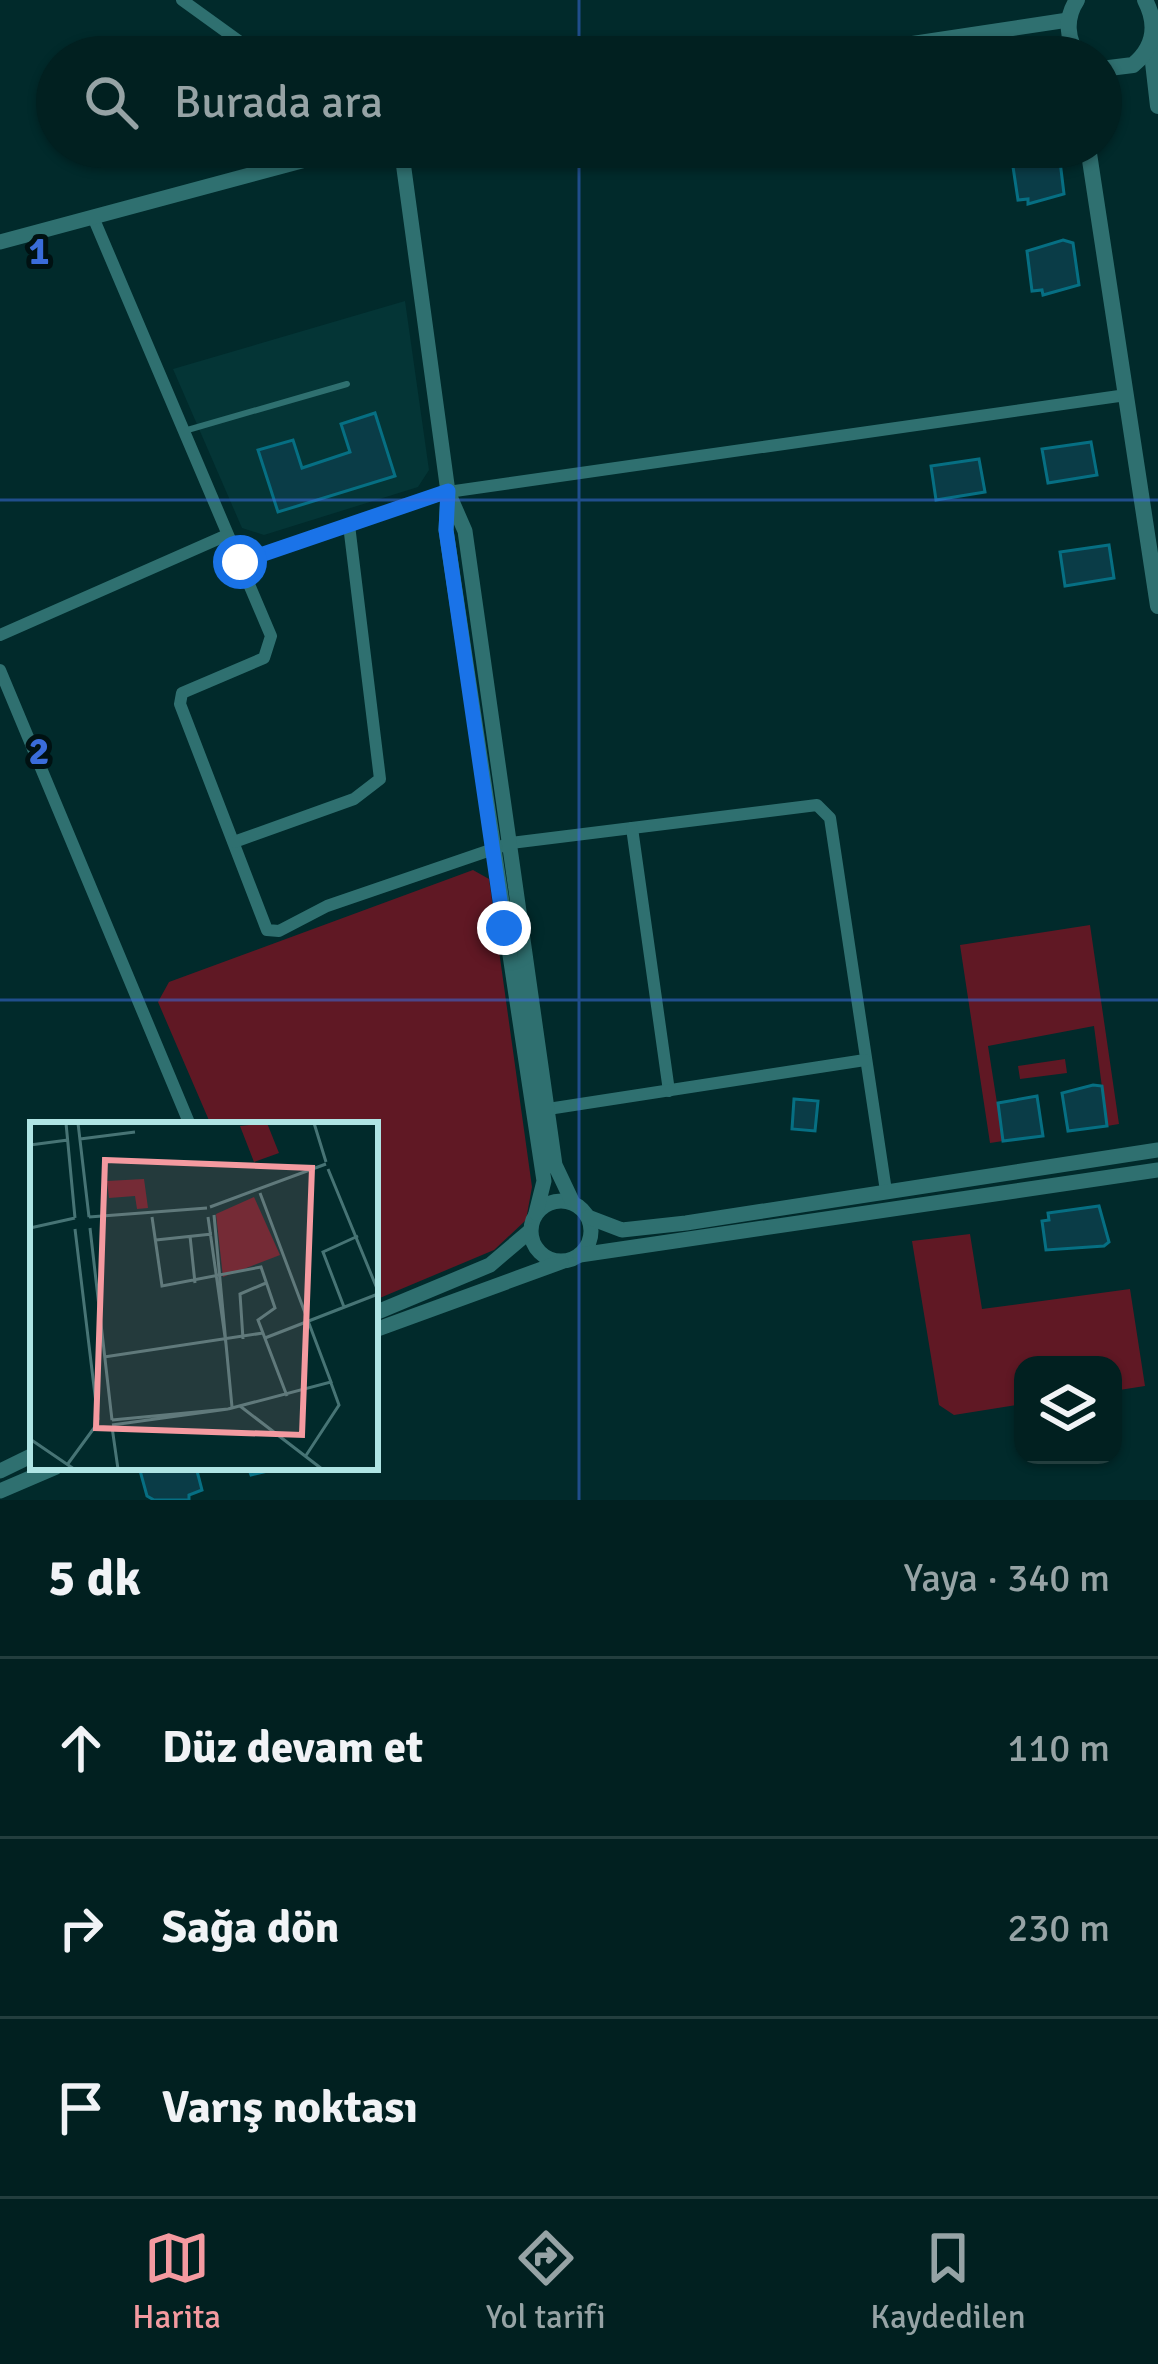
<!DOCTYPE html>
<html lang="tr">
<meta charset="utf-8">
<style>
body{margin:0;font-family:Signika,sans-serif;background:#0b2829;color:#f1f3f6}
.controls{position:absolute;right:36px;bottom:36px;display:grid;overflow:hidden;border-radius:24px;box-shadow:0 3px 9px #0004}
.controls button{width:108px;height:108px;display:grid;place-items:center;padding:0;border:0;border-bottom:3px solid #233e3e;background:#012020;color:#f1f3f6;font:60px sans-serif}
.stop{position:absolute;width:36px;height:36px;margin:-27px;border:9px solid #1a73e8;border-radius:50%;background:#fff}
.stop.end{background:#1a73e8;border-color:#fff;box-shadow:0 3px 12px #0008}
.list{margin:0;padding:0;list-style:none}
h2{display:flex;justify-content:space-between;align-items:center;height:156px;margin:0;padding:0 48px;font-size:51px}
h2 small{font-size:39px;font-weight:400;color:#96a3a5}
.list li{display:grid;grid-template-columns:78px 1fr auto;gap:36px;align-items:center;box-sizing:border-box;height:180px;padding:0 48px;border-top:3px solid #233e3e}
.list b{display:block;font-size:45px;white-space:nowrap}
.list em{font-size:39px;font-style:normal;color:#96a3a5}
.icon{flex:none;width:66px;height:66px;fill:none;stroke:currentColor;stroke-width:2;stroke-linecap:round;stroke-linejoin:round}
.map{position:relative;flex:none;width:1158px;height:1500px;overflow:hidden}
.search{position:absolute;background:#012020;box-shadow:0 3px 9px #0004;left:36px;right:36px;top:36px;height:132px;display:flex;align-items:center;gap:30px;box-sizing:border-box;padding:0 42px;border-radius:66px;color:#96a3a5;font-size:45px}
.sheet{height:696px;background:#012020}
nav{display:flex;justify-content:space-around;align-items:center;box-sizing:border-box;height:168px;border-top:3px solid #233e3e;background:#012020;font-size:33px;color:#96a3a5}
nav a{display:grid;justify-items:center;gap:6px}
nav .on{color:#f49aa0}
.map>svg:first-child{display:block}
.built{fill:#043536}
.green{fill:#601824}
.building{fill:#0a3c47;stroke:#066f83;stroke-width:3}
.lines{fill:none;stroke-linecap:round;stroke-linejoin:round}
.service{stroke:#2f7070;stroke-width:6}
.minor{stroke:#2f7070;stroke-width:12}
.tertiary{stroke:#2f7070;stroke-width:15}
.secondary{stroke:#2f7070;stroke-width:16}
.route{stroke:#1a73e8;stroke-width:15}
.grid{fill:none;stroke:#3a6cda;stroke-width:3;stroke-opacity:0.55}
.inset-road{fill:none;stroke:#477475;stroke-width:3}
.view{fill:#f49aa0;fill-opacity:0.15;stroke:#f49aa0;stroke-width:6}
.inset-edge{fill:none;stroke:#afe4e4;stroke-width:6}
.grid-label{font-size:39px;text-anchor:middle;font-weight:bold;fill:#3a6cda;stroke:#001112;stroke-width:10;stroke-linejoin:round;paint-order:stroke}
</style>
<div class="map">
<svg width="1158" height="1500" viewBox="0 0 1158 1500">
<rect width="100%" height="100%" fill="#012a2b"/>
<!-- built -->
<polygon class="built" points="405,301 429,470 418,487 264,535 242,528 173,369"/>
<!-- green -->
<g class="green">
<polygon points="473,870 489,879 532,1187 526,1220 494,1250 375,1300 375,1125 211,1125 158,1002 169,982"/>
<polygon points="1090,925 1119,1124 1107,1126 1094,1026 988,1046 1003,1141 990,1143 960,945"/>
<polygon points="1065,1059 1067,1073 1020,1079 1018,1066"/>
<polygon points="970,1234 982,1309 1130,1289 1145,1386 1113,1391 1113,1365 1023,1365 1023,1404 954,1415 939,1405 912,1241"/>
</g>
<!-- building -->
<g class="building">
<polygon points="1048,150 1059,153 1064,194 1028,204 1028,199 1018,200 1012,160"/>
<polygon points="1063,240 1073,243 1079,285 1043,295 1042,290 1032,291 1027,251"/>
<polygon points="375,413 395,476 278,512 258,450 293,440 302,468 350,452 341,424"/>
<polygon points="1091,442 1097,475 1048,483 1042,449"/>
<polygon points="979,459 985,492 936,500 931,466"/>
<polygon points="1109,545 1114,578 1065,586 1060,552"/>
<polygon points="1093,1085 1102,1086 1107,1126 1068,1131 1062,1093"/>
<polygon points="1037,1096 1043,1136 1003,1141 998,1103"/>
<polygon points="794,1099 818,1101 815,1131 792,1129"/>
<polygon points="1099,1206 1109,1242 1104,1246 1046,1250 1042,1221 1049,1220 1048,1213"/>
<polygon points="139,1467 196,1467 202,1490 189,1495 189,1500 154,1500 147,1496"/>
<polygon points="248,1467 285,1467 251,1475"/>
</g>
<g class="lines">
<!-- service -->
<polyline class="service" points="184,431 347,384"/>
<!-- minor -->
<g class="minor">
<polyline points="182,0 261,57"/>
<polyline points="93,217 271,636 264,658 182,693 180,704 267,930 279,931 327,906 511,843 817,805 830,818 886,1191"/>
<polyline points="240,562 448,492 1126,395"/>
<polyline points="0,635 227,535"/>
<polyline points="0,670 190,1125"/>
<polyline points="632,828 669,1091"/>
<polyline points="234,842 354,799 380,779 349,525"/>
<polyline points="548,1109 865,1060"/>
</g>
<!-- tertiary -->
<g class="tertiary">
<polyline points="823,57 1068,20"/>
<polyline points="966,57 1071,43"/>
<polyline points="401,147 448,492"/>
<polyline points="0,242 354,147"/>
<circle cx="561" cy="1231" r="30"/>
<polyline points="536,1213 544,1181 446,530 448,492 465,531 555,1165 573,1203"/>
<polyline points="588,1217 622,1230 686,1223 1158,1150"/>
<polyline points="580,1255 1158,1170"/>
<polyline points="375,1313 490,1265 530,1231"/>
<polyline points="375,1330 561,1262"/>
<polyline points="0,1471 33,1455"/>
<polyline points="0,1491 56,1467"/>
</g>
<!-- secondary -->
<g class="secondary">
<path d="M1077 0C1065 18 1066 40 1080 57"/>
<polyline points="1151,45 1158,106"/>
<path d="M1101 69 1133 65C1155 47 1158 25 1145 0"/>
<polyline points="1088,147 1158,606"/>
</g>
</g>
<g class="lines">
<!-- route -->
<polyline class="route" points="240,562 448,491 446,530 504,928"/>
</g>
<!-- grid -->
<path class="grid" d="M579 0V57M579 147V1500M0 500H1158M0 1000H1158"/>
<!-- overview -->
<g transform="translate(30 1122)">
<rect width="348" height="348" fill="#012a2b"/>
<path d="M237 1 249 31 224 40 210 4ZM114 57 118 86 107 87 105 74 79 76 77 59ZM224 75 250 133 193 155 186 92Z" fill="#601824"/>
<path class="inset-road" d="M36 1 45 96M48 1 59 95M284 1 296 40M50 17 105 10M0 23 38 18M298 47 348 169M180 85 296 42M59 95 177 86M122 95 132 164 231 145 245 186 228 198 257 274M178 95 196 222 184 93M0 106 45 96M60 106 82 298M45 107 68 298M160 114 165 161M126 118 182 112M314 185 293 130 328 114M235 216 348 172M213 217 210 172 236 161M196 222 202 285M74 235 233 211M210 284 292 347M198 287 301 260 230 71M82 298 198 287 82 303M82 305 88 347M0 317 44 347M275 335 309 283 301 261M37 343 67 302"/>
<path class="view" d="M75 38 282 46 272 313 66 306Z"/>
<rect width="348" height="348" class="inset-edge"/>
</g>
<g class="grid-label">
<text x="39" y="264">1</text>
<text x="39" y="764">2</text>
</g>
</svg>
<div class="controls">
<button><svg class="icon" aria-label="layers" viewBox="0 0 24 24"><path d="M12 4l9 5-9 5-9-5zM3 14l9 5 9-5"/></svg></button>
</div>
<div class="stop" style="left:240px;top:562px"></div>
<div class="stop end" style="left:504px;top:928px"></div>
<div class="search"><svg class="icon" aria-label="search" viewBox="0 0 24 24"><circle cx="10" cy="10" r="6"/><path d="M15 15l6 6"/></svg>Burada ara</div>
</div>
<section class="sheet">
<h2>5 dk<small>Yaya · 340 m</small></h2>
<ul class="list">
<li><svg class="icon" aria-label="ahead" viewBox="0 0 24 24"><path d="M12 20V5M6 11l6-6 6 6"/></svg><div><b>Düz devam et</b></div><em>110 m</em></li>
<li><svg class="icon" aria-label="right" viewBox="0 0 24 24"><path d="M7 20v-9h11M14 6l5 5-5 5"/></svg><div><b>Sağa dön</b></div><em>230 m</em></li>
<li><svg class="icon" aria-label="arrive" viewBox="0 0 24 24"><path d="M6 21V4h12l-3 4 3 4H6"/></svg><div><b>Varış noktası</b></div></li>
</ul>
</section>
<nav>
<a class="on"><svg class="icon" aria-label="map" viewBox="0 0 24 24"><path d="M3 6l6-2 6 2 6-2v14l-6 2-6-2-6 2zM9 4v14M15 6v14"/></svg>Harita</a>
<a><svg class="icon" aria-label="directions" viewBox="0 0 24 24"><path d="M12 3l9 9-9 9-9-9zM9 14v-3h6M13 9l2 2-2 2"/></svg>Yol tarifi</a>
<a><svg class="icon" aria-label="saved" viewBox="0 0 24 24"><path d="M7 4h10v16l-5-4-5 4z"/></svg>Kaydedilen</a>
</nav>
